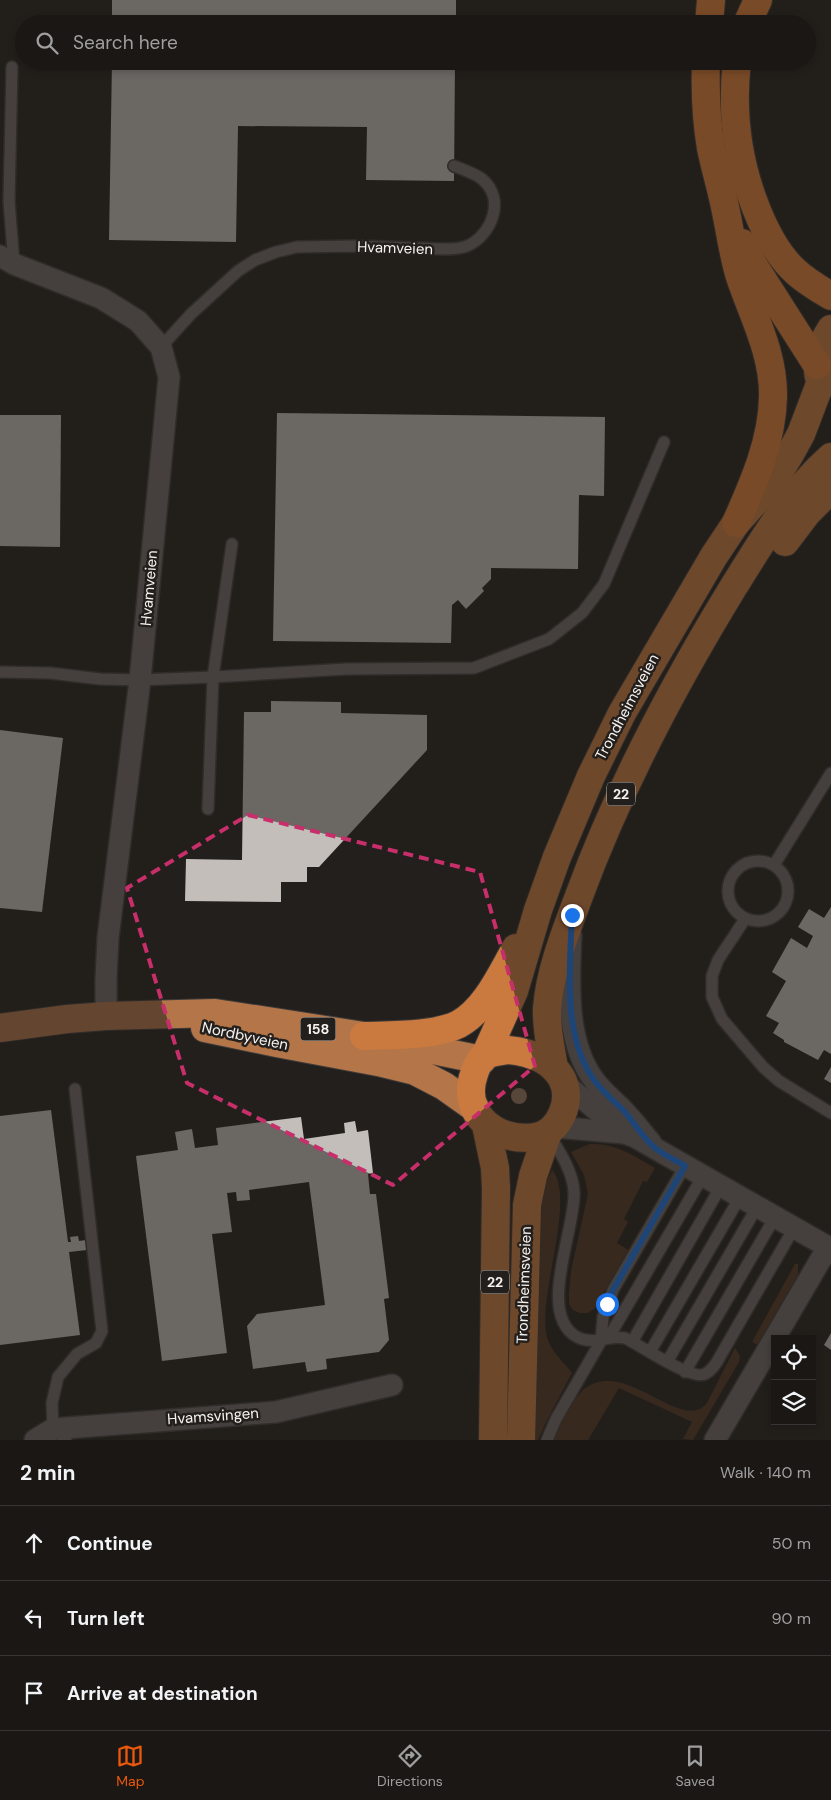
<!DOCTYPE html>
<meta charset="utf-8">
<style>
body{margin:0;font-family:"DM Sans",sans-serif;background:#23201e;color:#f1f3f6}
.controls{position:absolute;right:15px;bottom:15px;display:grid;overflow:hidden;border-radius:0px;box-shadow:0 2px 8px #0003}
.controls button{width:45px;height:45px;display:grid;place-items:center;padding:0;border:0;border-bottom:1px solid #383634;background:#1a1715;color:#f1f3f6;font:25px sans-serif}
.stop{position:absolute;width:15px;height:15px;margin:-11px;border:4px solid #1a73e8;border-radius:50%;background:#fff}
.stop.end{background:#1a73e8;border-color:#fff;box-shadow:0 1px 5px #0008}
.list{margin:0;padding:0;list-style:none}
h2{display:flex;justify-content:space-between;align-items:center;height:65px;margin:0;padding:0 20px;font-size:21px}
h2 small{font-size:16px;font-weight:400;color:#9f9fa0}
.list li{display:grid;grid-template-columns:32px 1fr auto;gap:15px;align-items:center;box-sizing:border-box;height:75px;padding:0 20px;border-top:1px solid #383634}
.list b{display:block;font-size:19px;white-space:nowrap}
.list em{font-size:16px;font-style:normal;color:#9f9fa0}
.icon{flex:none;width:28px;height:28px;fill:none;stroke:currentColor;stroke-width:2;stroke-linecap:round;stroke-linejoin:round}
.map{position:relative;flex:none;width:831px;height:1440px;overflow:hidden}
.search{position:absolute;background:#1a1715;box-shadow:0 2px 8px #0003;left:15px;right:15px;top:15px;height:55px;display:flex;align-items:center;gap:12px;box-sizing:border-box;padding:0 18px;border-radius:28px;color:#9f9fa0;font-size:19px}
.sheet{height:290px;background:#1a1715}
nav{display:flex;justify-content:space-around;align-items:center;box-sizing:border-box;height:70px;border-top:1px solid #383634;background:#1a1715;font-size:14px;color:#9f9fa0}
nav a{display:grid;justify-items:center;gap:2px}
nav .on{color:#ea580c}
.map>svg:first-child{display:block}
.green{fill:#523523}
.building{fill:#c4bebb}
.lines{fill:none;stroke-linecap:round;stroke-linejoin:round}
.service-casing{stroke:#403c3a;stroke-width:14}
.minor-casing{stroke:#403c3a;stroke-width:24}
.primary-casing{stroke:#403c3a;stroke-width:30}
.trunk-casing{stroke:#403c3a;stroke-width:30}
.motorway-casing{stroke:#403c3a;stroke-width:30}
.service{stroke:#6f6966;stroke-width:11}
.minor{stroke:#6f6966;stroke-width:21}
.primary{stroke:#b47649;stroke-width:28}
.trunk{stroke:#cb7a3f;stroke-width:28}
.motorway{stroke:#e27e35;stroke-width:28}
.tree{fill:#987661}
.route{stroke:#1a73e8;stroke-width:6}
.marked{fill:none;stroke:#c72e6a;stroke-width:4;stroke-dasharray:10 6;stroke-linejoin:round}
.labels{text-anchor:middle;stroke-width:5;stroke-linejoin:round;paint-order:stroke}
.shield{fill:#231f1c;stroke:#b6b3b0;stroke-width:1}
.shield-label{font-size:14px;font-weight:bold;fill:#f5f2f0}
.street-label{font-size:15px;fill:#f5f2f0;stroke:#231f1c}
</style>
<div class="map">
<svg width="831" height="1440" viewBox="0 0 831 1440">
<rect width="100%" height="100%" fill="#231f1c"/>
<!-- green -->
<g class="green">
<path d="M590 1144C616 1143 634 1156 655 1168L647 1182 643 1181 624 1219 628 1222 617 1243 628 1250 595 1308 588 1313H580L573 1310 569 1304V1293L571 1271 588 1194 584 1175 571 1152Z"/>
<path d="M552 1170C576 1197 539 1294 546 1332 549 1351 561 1358 572 1373L547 1420 538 1440H529L538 1217 544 1188Z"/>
<polygon points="795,1264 798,1264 798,1275 795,1281 758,1345 752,1342"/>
<path d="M735 1348 740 1356 739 1362 693 1440 683 1439 692 1422 619 1388 588 1440H554C562 1424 570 1402 583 1390 625 1355 681 1435 707 1403Z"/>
</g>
<!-- building -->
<g class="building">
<rect x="112" y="0" width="344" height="24"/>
<polygon points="112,61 455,61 454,181 366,180 367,127 238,126 236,242 109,240"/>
<polygon points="277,413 605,417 604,496 579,495 578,569 491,568 491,579 482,588 484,591 466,609 458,600 452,605 451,643 273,641"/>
<polygon points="0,415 61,415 60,547 0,546"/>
<polygon points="271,701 341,702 341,713 427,715 427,750 319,867 307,867 307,882 281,882 281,902 185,901 186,859 242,860 244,712 271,712"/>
<polygon points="0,730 63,738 42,912 0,908"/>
<polygon points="831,907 831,1054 824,1050 818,1060 784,1042 784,1040 773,1033 779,1023 766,1016 786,981 772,972 791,938 807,948 813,936 798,927 809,909 824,918"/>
<polygon points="831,1067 831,1083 824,1079"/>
<polygon points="51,1110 68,1242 71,1242 70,1237 78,1236 79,1241 86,1240 87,1250 69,1252 80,1335 0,1345 0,1116"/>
<polygon points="301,1117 304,1139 345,1133 344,1123 355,1121 357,1132 368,1130 373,1173 368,1174 370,1194 376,1194 389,1298 384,1299 389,1340 379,1352 326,1359 327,1369 307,1372 305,1362 253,1369 247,1326 257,1314 325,1305 309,1182 249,1190 250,1200 237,1201 236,1192 227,1193 232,1232 212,1234 227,1353 162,1361 136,1156 178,1150 175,1132 192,1129 195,1148 218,1145 216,1128"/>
<polygon points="831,1333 831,1350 824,1345"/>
</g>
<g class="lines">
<defs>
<g id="service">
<polyline points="12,67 9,201 14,264"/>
<path d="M161 347 191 314 238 271 255 260 276 252 297 247 356 246 444 249C452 249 460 249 467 246 492 235 506 199 482 179 474 173 464 170 454 166"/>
<polyline points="0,672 50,673 100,679 140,680 213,677 346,669 474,668 549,639 582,613 604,584 664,442"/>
<polyline points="208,809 213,677 232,544"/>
<circle cx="758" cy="891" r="30"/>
<polyline points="774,865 831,773"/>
<polyline points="745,919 718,960 712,976 712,997 722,1019 763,1067 779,1081 831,1113"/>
<path d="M550 1136C560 1152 573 1172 574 1192 576 1229 536 1314 577 1337 594 1346 608 1335 625 1338 640 1345 692 1381 705 1374 713 1370 718 1361 722 1353L794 1228"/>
<polyline points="609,1337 703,1176"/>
<polyline points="632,1342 721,1186"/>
<polyline points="650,1352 740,1197"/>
<polyline points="667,1362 757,1207"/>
<polyline points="685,1372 775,1217"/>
<polyline points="66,1440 53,1429 52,1403 58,1377 77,1354 96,1343 102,1331 75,1089"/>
<polyline points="547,1440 556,1419 601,1341 603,1317 613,1290 685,1166"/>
</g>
<g id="minor">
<polyline points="0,256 14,264 101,298 138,321 161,347 169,377 140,680 108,938 106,979 106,1016"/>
<path d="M571 935C569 980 565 1042 594 1080 602 1091 612 1099 621 1108 632 1119 641 1131 651 1143"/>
<polyline points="564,1083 624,1133"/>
<polyline points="555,1127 624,1133 635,1137 828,1247 715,1440"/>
<polyline points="35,1440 53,1429 276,1412 392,1385"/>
</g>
<g id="primary">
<polyline points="0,1028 67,1019 106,1016 215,1013 364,1036 482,1060"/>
<polyline points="205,1028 277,1043 378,1062 415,1071 444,1086 475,1108"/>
</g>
<g id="trunk">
<path d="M820 382C814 362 820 346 831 329"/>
<polyline points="785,542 807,513 831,489"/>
<path d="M364 1036C390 1035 436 1036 459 1024 486 1009 501 974 516 948"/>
<path d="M508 1050C528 1052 550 1059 561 1077 574 1099 560 1133 535 1137 497 1143 460 1114 474 1074 476 1067 480 1059 486 1055 493 1052 501 1051 508 1050Z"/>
<polyline points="485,1056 514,991 538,910 557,857 591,776 622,713 714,556 736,523 773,482 790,454 801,434 820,384"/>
<path d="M554 1068C551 1049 546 1028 547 1008 550 970 566 931 579 896 619 787 674 684 734 586 762 541 791 492 831 457"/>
<polyline points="486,1125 495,1168 496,1188 493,1440"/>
<polyline points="521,1440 527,1205 533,1176 548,1132"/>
</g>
<g id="motorway">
<polyline points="709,24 711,0"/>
<polyline points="747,24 758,0"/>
<path d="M706 61C705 90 706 119 711 148 715 168 721 187 725 207 730 230 733 255 740 277 753 316 774 354 773 397 772 442 754 482 736 523"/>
<path d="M737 61C731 112 737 160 756 208 765 231 777 255 796 272 807 282 819 289 831 296"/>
<polyline points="742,243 754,266 817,365"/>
</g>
</defs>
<!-- service casing -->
<use href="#service" class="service-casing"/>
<!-- minor casing -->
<use href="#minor" class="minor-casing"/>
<!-- primary casing -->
<use href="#primary" class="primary-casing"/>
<!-- trunk casing -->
<use href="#trunk" class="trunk-casing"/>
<!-- motorway casing -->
<use href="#motorway" class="motorway-casing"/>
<!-- service -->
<use href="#service" class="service"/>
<!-- minor -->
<use href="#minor" class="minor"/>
<!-- primary -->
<use href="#primary" class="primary"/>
<!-- trunk -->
<use href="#trunk" class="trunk"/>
<!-- motorway -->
<use href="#motorway" class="motorway"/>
</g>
<!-- trees -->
<circle class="tree" cx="519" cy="1096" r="8"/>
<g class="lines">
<!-- route -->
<path class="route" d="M572 915C570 966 562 1036 594 1080 602 1091 613 1100 623 1110 634 1122 643 1138 655 1148 664 1155 675 1160 685 1166L613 1290 607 1304"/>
</g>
<!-- marked area -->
<path d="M0 0H831V1440H0ZM248 815 480 872 535 1066 393 1185 187 1083 127 888Z" fill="#231f1c" fill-opacity=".55" fill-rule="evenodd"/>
<path class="marked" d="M248 815 480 872 535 1066 393 1185 187 1083 127 888Z"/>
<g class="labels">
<!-- shield labels -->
<g class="shield">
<rect x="607" y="782.5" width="28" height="23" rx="4"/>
<rect x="300.5" y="1017.5" width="35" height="23" rx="4"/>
<rect x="481" y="1270.5" width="28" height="23" rx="4"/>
</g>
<g class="shield-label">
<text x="621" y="799">22</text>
<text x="318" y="1034">158</text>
<text x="495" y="1287">22</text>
</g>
<!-- street labels -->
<g class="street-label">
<text transform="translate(395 248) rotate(2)" y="5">Hvamveien</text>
<text transform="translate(149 588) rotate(-85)" y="5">Hvamveien</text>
<text transform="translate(627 707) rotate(-62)" y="5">Trondheimsveien</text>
<text transform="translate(245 1036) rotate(12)" y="5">Nordbyveien</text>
<text transform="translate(524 1285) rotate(-88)" y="5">Trondheimsveien</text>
<text transform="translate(213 1416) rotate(-4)" y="5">Hvamsvingen</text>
</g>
</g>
</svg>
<div class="controls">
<button><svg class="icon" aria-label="locate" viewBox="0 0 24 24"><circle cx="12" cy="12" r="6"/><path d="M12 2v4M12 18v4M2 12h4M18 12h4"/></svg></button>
<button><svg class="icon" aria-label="layers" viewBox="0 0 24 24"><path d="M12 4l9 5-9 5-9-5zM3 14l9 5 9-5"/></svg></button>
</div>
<div class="stop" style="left:607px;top:1304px"></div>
<div class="stop end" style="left:572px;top:915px"></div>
<div class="search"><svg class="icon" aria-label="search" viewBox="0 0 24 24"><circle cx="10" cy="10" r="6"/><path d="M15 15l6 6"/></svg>Search here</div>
</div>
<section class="sheet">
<h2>2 min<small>Walk · 140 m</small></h2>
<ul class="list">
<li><svg class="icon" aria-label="ahead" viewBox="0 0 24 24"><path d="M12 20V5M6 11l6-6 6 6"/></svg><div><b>Continue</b></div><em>50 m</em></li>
<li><svg class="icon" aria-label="left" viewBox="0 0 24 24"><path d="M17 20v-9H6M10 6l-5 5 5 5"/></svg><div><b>Turn left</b></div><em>90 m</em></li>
<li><svg class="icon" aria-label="arrive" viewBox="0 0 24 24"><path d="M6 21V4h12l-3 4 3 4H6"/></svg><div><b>Arrive at destination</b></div></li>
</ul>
</section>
<nav>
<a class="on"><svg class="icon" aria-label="map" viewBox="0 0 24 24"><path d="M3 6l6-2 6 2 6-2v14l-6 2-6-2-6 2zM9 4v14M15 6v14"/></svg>Map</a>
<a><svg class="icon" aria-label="directions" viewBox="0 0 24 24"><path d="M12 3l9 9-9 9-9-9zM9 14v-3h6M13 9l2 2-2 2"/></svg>Directions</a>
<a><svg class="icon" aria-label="saved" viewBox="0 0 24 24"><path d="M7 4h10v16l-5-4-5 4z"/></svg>Saved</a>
</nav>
